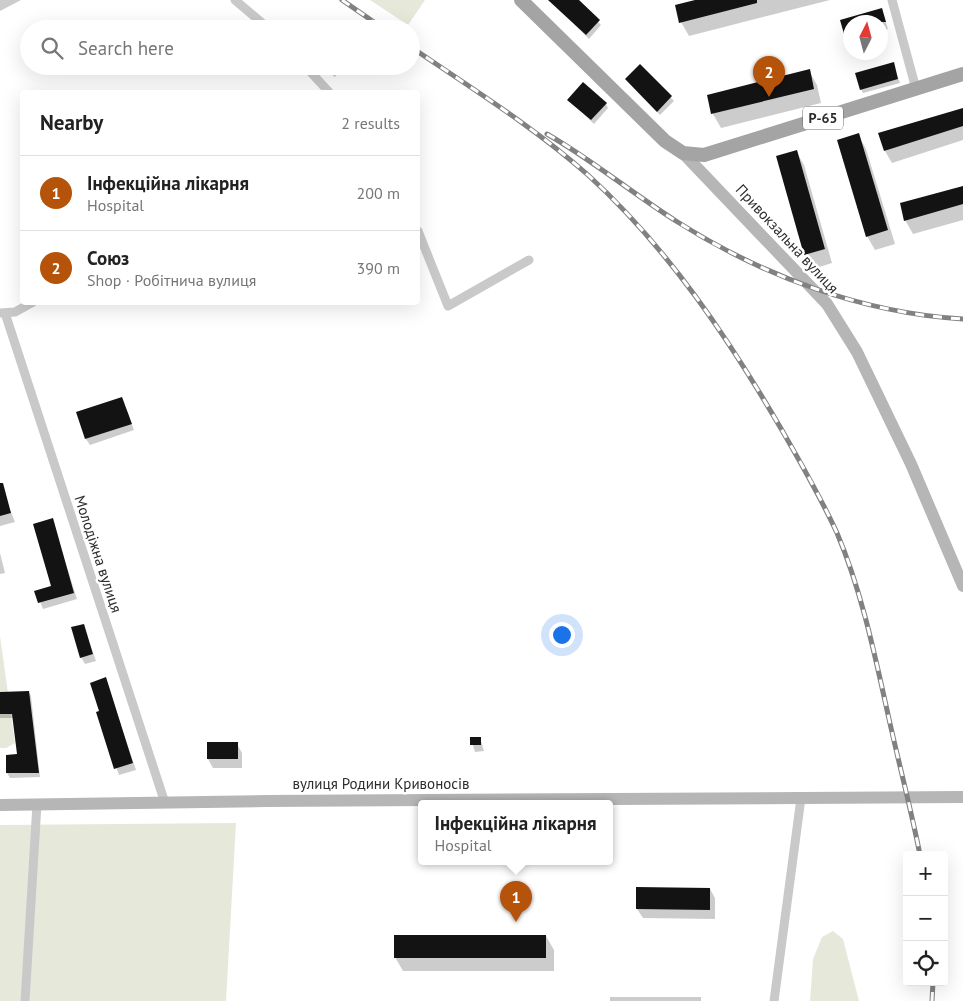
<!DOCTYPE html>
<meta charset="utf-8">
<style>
body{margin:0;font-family:"PT Sans",sans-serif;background:#f6f6f6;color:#222}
.controls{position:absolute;right:15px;bottom:15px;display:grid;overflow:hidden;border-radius:5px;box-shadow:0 5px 20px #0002}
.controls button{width:45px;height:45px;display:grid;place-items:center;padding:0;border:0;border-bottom:1px solid #e0e0e0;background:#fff;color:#222;font:25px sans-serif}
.compass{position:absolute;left:843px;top:15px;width:45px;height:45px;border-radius:50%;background:#fff;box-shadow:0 5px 20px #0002;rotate:6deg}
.you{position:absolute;left:561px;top:634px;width:18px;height:18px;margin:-12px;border:4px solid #fff;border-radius:50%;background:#1a73e8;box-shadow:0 0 0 8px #1a73e833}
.badge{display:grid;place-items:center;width:32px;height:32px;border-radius:50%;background:#b45309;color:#fff;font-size:16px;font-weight:700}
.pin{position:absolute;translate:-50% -41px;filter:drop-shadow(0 1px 2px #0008)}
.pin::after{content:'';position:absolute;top:26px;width:18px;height:15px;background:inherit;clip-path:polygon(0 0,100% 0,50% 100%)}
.popup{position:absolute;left:418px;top:800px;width:195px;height:65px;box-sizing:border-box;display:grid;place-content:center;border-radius:5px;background:#fff;filter:drop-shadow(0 1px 4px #0005);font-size:16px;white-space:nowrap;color:#767676}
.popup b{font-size:19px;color:#222}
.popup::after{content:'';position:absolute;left:50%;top:100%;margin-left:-10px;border:10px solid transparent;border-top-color:#fff}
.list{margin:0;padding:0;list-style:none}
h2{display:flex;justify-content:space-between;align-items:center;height:65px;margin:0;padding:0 20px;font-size:21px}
h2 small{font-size:16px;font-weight:400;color:#767676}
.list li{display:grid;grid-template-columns:32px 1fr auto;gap:15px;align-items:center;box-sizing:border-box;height:75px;padding:0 20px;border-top:1px solid #e0e0e0}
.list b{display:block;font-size:19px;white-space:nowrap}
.list p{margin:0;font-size:16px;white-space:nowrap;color:#767676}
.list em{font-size:16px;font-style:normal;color:#767676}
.icon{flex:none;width:28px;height:28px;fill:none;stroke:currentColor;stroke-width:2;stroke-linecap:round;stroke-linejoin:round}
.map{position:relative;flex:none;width:963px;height:1001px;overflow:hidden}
.search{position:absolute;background:#fff;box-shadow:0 5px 20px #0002;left:20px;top:20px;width:400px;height:55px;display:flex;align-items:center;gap:12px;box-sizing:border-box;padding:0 18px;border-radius:28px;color:#767676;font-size:19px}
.panel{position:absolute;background:#fff;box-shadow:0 5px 20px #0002;left:20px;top:90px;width:400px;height:215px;border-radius:5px}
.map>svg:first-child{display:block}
.green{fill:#e6e9da}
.shadow{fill:#0003}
.building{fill:#131313}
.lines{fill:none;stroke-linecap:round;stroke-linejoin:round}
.minor{stroke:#c9c9c9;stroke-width:9}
.secondary{stroke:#b6b6b6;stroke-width:12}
.primary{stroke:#a4a4a4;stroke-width:14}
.rail-casing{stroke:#818181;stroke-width:5}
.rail{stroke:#fff;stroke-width:3;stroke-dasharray:9;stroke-linecap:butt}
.labels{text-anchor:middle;stroke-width:5;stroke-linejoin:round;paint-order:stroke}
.shield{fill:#fff;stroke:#6b6b6b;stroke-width:1}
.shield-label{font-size:14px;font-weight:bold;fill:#2c2c2c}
.street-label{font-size:15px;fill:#2c2c2c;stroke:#fff}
</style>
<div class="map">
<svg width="963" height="1001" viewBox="0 0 963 1001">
<rect width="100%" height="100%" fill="#fff"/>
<!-- green -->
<g class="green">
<polygon points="370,0 425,0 408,25"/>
<polygon points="0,636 15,743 6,748 0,748"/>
<polygon points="236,823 226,1001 0,1001 0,825"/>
<polygon points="833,931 843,939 859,1001 810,1001 813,959 822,937"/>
</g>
<!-- shadow -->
<g class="shadow">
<polygon points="0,0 21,0 0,11"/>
<polygon points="550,0 577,0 601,25 589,39"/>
<polygon points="700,0 830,0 689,36 681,22"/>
<polygon points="883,14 888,29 880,32 880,22 850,22 849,41 842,21"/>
<polygon points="893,64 900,83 863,93 861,89"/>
<polygon points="640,65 674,101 660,115 626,79"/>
<polygon points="320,66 338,66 340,70 335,77"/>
<polygon points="809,71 817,85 821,103 721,128 713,114 708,96"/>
<polygon points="569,100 606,104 608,108 594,124"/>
<polygon points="963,109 963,140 892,163 885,151"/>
<polygon points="858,135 866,149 895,244 875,250 867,236"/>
<polygon points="796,151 804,165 832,263 813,269 805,255 777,157"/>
<polygon points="963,187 963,220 913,234 905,220"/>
<polygon points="122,398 134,430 90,445 86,439"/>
<polygon points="5,497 15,522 0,526 0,498"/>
<polygon points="52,520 77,599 43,609 36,591 52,587"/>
<polygon points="0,553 5,573 0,574"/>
<polygon points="83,625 96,661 85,664 81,657"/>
<polygon points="105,679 136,770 119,775 97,713 101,712"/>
<polygon points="0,692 29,692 31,696 40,777 10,778 7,773 7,756 18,756 14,718 0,718"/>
<polygon points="480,738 484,751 475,752 471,739"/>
<polygon points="208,744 237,744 242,753 242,768 213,768 208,759"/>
<polygon points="710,889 715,898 715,919 643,918 637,909"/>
<polygon points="546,936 554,950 554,971 403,971 395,957"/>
<rect x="610" y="997" width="91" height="4"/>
</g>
<!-- building -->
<g class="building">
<polygon points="548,0 579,0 600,20 586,35"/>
<polygon points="695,0 757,0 757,3 679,23 675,5"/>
<polygon points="882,8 886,22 850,22 850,48 848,48 840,20"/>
<polygon points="894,62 898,79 860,90 855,73"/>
<polygon points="640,64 672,96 657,112 625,79"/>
<polygon points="810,69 814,89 711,114 707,95"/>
<polygon points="583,82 607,103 591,120 567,100"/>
<polygon points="963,108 963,126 884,151 878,133"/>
<polygon points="859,133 888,230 866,237 837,140"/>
<polygon points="797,150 825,249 804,255 776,156"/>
<polygon points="963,186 963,204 904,221 900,203"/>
<polygon points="122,397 132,424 85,439 76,412"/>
<polygon points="0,483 3,483 11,513 0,516"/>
<polygon points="53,518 74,593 38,603 34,591 51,586 33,524"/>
<polygon points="84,624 93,654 80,658 71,627"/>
<polygon points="106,677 133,763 114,769 96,712 99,711 90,683"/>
<polygon points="29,691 39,773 6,773 6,755 17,754 12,714 0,714 0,692"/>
<rect x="470" y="737" width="11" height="8"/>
<rect x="207" y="742" width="31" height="17"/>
<polygon points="636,887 710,888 710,910 636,909"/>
<rect x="394" y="935" width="152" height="23"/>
</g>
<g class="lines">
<!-- minor -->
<g class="minor">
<polyline points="235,0 269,29"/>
<polyline points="892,0 916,89"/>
<polyline points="305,66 329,92"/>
<polyline points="418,231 448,306 529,260"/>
<polyline points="0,313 15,312 33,302"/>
<polyline points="5,313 165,803"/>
<polyline points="25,1001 37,804"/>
<polyline points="774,1001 801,798"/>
</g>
<!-- secondary -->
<g class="secondary">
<polyline points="683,153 827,304 857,352 911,464 963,586"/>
<polyline points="0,805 266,801 963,797"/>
</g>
<!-- primary -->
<polyline class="primary" points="521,0 665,141 683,153 704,155 963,74"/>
<defs>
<g id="rail">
<polyline points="342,0 384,29"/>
<path d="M411 47C471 88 534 127 588 175 668 248 729 339 783 432 802 465 821 498 837 533 862 592 875 656 889 719 899 764 911 809 920 855"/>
<path d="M547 134C592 160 632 193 676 221 761 275 861 313 963 319"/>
<polyline points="932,1001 933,982"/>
</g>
</defs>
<!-- rail casing -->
<use href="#rail" class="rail-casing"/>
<!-- rail -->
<use href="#rail" class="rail"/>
</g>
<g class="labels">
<!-- shield labels -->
<rect class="shield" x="803" y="106.5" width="40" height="23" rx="4"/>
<g class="shield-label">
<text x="823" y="123">Р-65</text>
</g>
<!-- street labels -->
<g class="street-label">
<text transform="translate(787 239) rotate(47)" y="5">Привокзальна вулиця</text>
<text transform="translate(98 554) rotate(72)" y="5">Молодіжна вулиця</text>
<text x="381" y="789">вулиця Родини Кривоносів</text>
</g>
</g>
</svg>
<div class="controls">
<button>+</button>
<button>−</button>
<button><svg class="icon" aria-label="locate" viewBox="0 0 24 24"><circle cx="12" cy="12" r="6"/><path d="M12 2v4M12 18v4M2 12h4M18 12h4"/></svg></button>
</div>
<svg class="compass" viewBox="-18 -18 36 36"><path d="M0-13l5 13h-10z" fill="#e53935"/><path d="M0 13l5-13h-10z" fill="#767676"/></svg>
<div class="you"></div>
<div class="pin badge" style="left:516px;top:922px">1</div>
<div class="popup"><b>Інфекційна лікарня</b>Hospital</div>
<div class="pin badge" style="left:769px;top:97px">2</div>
<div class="search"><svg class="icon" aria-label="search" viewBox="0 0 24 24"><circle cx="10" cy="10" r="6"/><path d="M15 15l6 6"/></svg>Search here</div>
<section class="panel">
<h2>Nearby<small>2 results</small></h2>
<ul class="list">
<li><span class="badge">1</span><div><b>Інфекційна лікарня</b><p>Hospital</p></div><em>200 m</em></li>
<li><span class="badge">2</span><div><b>Союз</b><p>Shop · Робітнича вулиця</p></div><em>390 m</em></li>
</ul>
</section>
</div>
